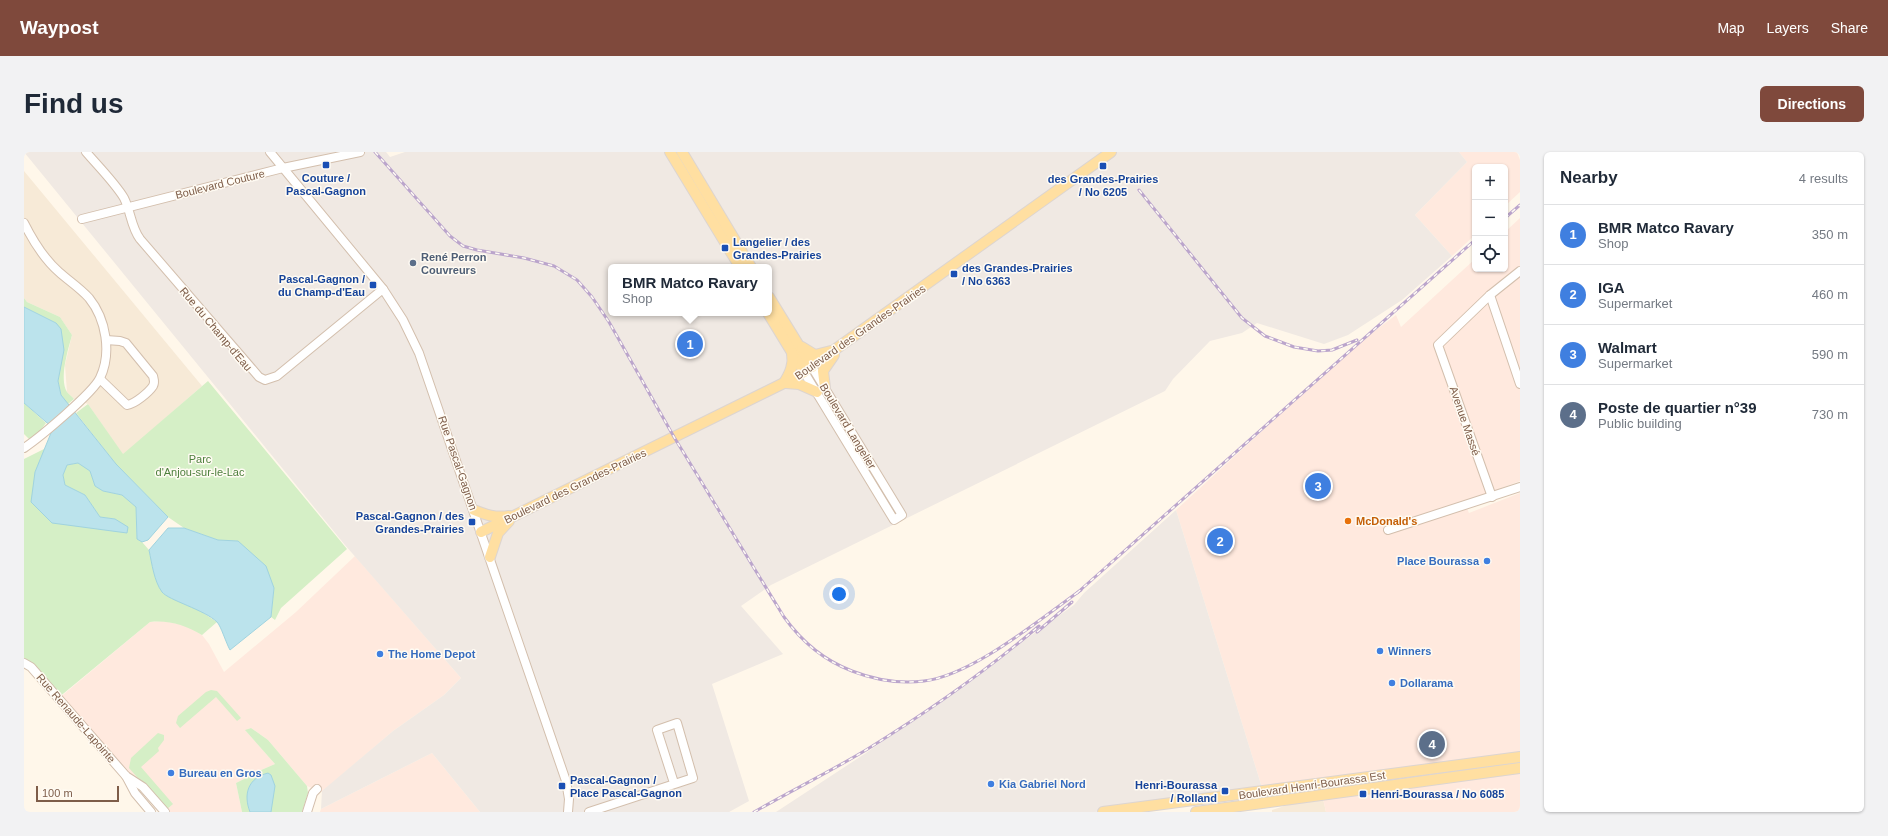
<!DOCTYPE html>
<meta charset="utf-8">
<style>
body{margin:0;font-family:Helvetica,sans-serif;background:#f2f2f3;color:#1f2937}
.controls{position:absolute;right:12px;top:12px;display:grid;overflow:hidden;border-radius:6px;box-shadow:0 1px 3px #0004}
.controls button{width:36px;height:36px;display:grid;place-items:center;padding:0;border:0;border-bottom:1px solid #e0e1e3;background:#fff;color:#1f2937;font:20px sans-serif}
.scale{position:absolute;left:12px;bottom:10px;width:83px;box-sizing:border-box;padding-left:4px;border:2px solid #7e5d49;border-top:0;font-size:11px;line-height:14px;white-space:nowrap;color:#7e5d49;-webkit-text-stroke:3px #fffbf3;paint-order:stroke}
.you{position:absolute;left:815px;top:442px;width:14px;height:14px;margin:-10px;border:3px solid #fff;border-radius:50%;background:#1a73e8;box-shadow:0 0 0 6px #1a73e833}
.badge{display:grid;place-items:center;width:26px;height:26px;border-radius:50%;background:#7f493c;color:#fff;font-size:13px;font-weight:700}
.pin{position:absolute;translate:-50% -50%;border:2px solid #fff;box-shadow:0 1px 4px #0006}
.popup{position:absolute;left:584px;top:112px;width:164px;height:52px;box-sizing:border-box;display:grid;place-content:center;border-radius:6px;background:#fff;filter:drop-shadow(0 1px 3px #0005);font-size:13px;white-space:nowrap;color:#747a83}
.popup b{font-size:15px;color:#1f2937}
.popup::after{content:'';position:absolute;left:50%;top:100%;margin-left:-8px;border:8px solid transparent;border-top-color:#fff}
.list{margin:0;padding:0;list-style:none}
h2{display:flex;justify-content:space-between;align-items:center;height:52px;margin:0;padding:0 16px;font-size:17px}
h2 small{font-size:13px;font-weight:400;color:#747a83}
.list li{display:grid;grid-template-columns:26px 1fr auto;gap:12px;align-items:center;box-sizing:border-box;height:60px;padding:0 16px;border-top:1px solid #e0e1e3}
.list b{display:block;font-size:15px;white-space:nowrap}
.list p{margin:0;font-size:13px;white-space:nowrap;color:#747a83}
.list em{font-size:13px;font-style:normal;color:#747a83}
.icon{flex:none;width:22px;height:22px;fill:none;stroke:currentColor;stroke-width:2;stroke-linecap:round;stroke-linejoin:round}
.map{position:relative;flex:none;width:1496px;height:660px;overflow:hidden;border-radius:6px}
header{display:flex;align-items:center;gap:24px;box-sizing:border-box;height:56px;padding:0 20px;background:#7f493c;color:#fff}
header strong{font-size:19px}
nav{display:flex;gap:22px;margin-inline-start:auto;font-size:14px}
.intro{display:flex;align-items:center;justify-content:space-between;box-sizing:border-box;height:96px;padding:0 24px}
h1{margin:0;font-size:28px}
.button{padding:10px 18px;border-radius:6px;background:#7f493c;color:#fff;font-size:14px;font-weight:700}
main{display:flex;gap:24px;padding:0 24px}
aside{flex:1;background:#fff;border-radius:6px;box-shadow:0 1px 3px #0004}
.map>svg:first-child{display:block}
.residential{fill:#f7ead7}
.commercial{fill:#ffe9de}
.industrial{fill:#f0e9e3;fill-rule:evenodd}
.green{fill:#d5efc6}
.water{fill:#bbe3ec;stroke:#a0d3df}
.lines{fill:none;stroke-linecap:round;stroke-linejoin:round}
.minor-casing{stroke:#d3bfad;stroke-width:10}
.major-casing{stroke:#ddd5d0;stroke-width:12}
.minor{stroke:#fff;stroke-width:8}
.major{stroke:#ffdfa1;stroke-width:10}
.rail-casing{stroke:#bba5cc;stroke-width:3}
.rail{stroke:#fffbf3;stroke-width:1.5;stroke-dasharray:4.5;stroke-linecap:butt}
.transit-dot{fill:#1a4fb4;stroke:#fffbf3;stroke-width:1.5}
.service-dot{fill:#5c6f8a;stroke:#fffbf3;stroke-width:1.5}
.food-dot{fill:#e8710a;stroke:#fffbf3;stroke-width:1.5}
.shop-dot{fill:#3f7fe0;stroke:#fffbf3;stroke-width:1.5}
.labels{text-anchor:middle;stroke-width:3;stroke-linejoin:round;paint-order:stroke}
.transit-label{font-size:11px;font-weight:bold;fill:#164399;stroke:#fffbf3;text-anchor:start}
.street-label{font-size:11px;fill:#7e5d49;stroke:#fffbf3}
.service-label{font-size:11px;font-weight:bold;fill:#4e5e75;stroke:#fffbf3;text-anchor:start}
.park-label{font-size:11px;fill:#4d7f3c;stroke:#fffbf3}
.food-label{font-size:11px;font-weight:bold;fill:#c56008;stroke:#fffbf3;text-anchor:start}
.shop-label{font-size:11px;font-weight:bold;fill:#366cbe;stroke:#fffbf3;text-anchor:start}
</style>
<header>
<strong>Waypost</strong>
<nav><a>Map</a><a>Layers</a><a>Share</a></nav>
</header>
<div class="intro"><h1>Find us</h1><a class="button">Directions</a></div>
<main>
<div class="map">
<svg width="1496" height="660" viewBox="0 0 1496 660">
<rect width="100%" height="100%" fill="#fff7ea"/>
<!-- residential -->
<g class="residential">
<polygon points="0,19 178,234 99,303 64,252 50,247 43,240 41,213 48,183 36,165 3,150 0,146"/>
<polygon points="1298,642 1302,660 1248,660 1248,658"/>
</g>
<!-- commercial -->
<g class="commercial">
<polygon points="1435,0 1493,0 1496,8 1496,40 1481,54 1481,15 1451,15 1451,83 1428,104 1391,63 1443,10"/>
<polygon points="1496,66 1496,329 1440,350 1445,361 1496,341 1496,605 1239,639 1152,358 1332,193 1372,163 1377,175 1451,107 1451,117 1481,117 1481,80"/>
<polygon points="331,404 437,526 420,543 369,579 298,640 283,634 244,588 227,576 224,577 222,579 251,612 235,619 225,620 220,627 212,631 218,660 141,660 102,624 34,547 126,470 139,469 155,472 166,476 178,483 185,492 200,520 272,460"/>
<polygon points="408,601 456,660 296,660 297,657"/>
<polygon points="1496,617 1496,660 1302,660 1298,642"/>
</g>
<!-- industrial -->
<g class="industrial">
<path d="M0 0H362L366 5 381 0H1435L1443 10 1391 63 1428 104 1378 148 1324 183 1300 192 1233 171 1218 181 1186 189 1149 227 1141 239 747 433 717 454 759 502 688 532 725 649 705 660H456L408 601 297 657 298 639 369 579 420 543 437 526 321 393ZM587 115H745V161H587Z"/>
<polygon points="1152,358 1239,639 1071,660 752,660 842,601 1050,453 1060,441"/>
</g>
<!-- green -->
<g class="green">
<path d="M0 146 3 150 36 165 48 183C44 198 35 226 43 240 45 242 48 245 50 247L44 252 37 243 34 229 36 216 32 171 0 155Z"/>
<polygon points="184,229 323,397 257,456 251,468 247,465 250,436 214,389 194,388 160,376 144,365 92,312 52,261 64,252 99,302"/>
<polygon points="0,251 22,271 8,290 0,282"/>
<path d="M22 296 11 320 86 377 103 381 91 367 76 365 61 343 41 333 39 323 43 313 54 311 66 319 71 334 79 339 98 343 112 355 113 387 118 390 125 398 130 419 151 447 173 457 193 470 178 483C161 473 145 468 126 470L34 546 0 511V307Z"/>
<polygon points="187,538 193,539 217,566 213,569 192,545 156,576 152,571 154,564 182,540"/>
<polygon points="227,576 244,588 283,634 284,641 278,660 218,660 212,631 220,627 225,620 235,619 251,612 221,578"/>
<polygon points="134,581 140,583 140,588 134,596 135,599 117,615 149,652 142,658 105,616 107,606"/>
</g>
<!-- water -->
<g class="water">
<polygon points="0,155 32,171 37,177 40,198 34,229 37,243 92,312 144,365 124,388 118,390 113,387 112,355 98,343 79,339 71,334 66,319 54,311 43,313 39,323 41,333 61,343 76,365 91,367 104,375 103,381 28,371 7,350 11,320 29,276 0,251"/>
<path d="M144 376H160L194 388 214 389 242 414 250 436 247 465 206 498C202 491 197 474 193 470 181 458 144 448 138 440 130 429 128 412 125 398Z"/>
<path d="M244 621 247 623 251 634 247 660H226C219 642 224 626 244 621Z"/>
</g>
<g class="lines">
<defs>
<g id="minor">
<path d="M62 0C74 14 91 31 100 46 107 60 107 75 116 87L235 225 241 228 253 224 359 137"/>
<polyline points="246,0 359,137 379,168 395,201 542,629 545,647 544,660"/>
<polyline points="58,67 259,16 336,0"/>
<path d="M0 71C9 89 19 106 35 120 45 129 56 136 65 146 82 167 88 201 76 226 69 241 15 286 0 296"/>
<polyline points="1466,143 1496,232"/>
<polyline points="780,220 870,368 878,363 788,215"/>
<path d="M76 227 103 253C111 252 125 240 129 234 131 230 130 228 129 224L102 191 96 189 82 188"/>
<polyline points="1468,345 1414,193 1466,143 1496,119"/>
<polyline points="1364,378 1496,335"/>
<polyline points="0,511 7,515 102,624 119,635 141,660"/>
<polyline points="102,624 111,641 127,660"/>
<polyline points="283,660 289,641 293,637"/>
<polyline points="565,660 669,626 653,571 633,578 650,631"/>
</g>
<g id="major">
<polyline points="646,0 716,115"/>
<polyline points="658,0 727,115"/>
<polyline points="745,145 788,215"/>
<polyline points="744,161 780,220"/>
<polyline points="778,195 791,203 807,199"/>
<path d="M760 231C766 221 770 213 768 201"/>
<polyline points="762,231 775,232 793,240"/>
<polyline points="801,236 799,219 810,203"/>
<path d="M450 358C462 363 471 366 485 364"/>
<polyline points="457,380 774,224 1087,0"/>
<polyline points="466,405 474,381 485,369"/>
<polyline points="1079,660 1496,605"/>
<polyline points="1172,660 1496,616"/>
</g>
</defs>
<!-- minor casing -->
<use href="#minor" class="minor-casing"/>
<!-- major casing -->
<use href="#major" class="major-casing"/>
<!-- minor -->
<use href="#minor" class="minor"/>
<!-- major -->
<use href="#major" class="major"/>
<defs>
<g id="rail">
<path d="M351 0 426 84 439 94 453 98 500 106 530 114 553 128 568 145 585 170 650 285 760 465C778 490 799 508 828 519 851 528 875 532 900 529 949 523 1016 467 1057 438"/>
<polyline points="1115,38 1218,166 1241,184 1270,195 1294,199 1308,198 1333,188"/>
<polyline points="1481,66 1496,53"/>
<polyline points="1053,441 1451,88"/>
<polyline points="1013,480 1048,450"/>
<path d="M730 660C767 639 805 620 842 598 902 561 961 520 1015 474"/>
</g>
</defs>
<!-- rail casing -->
<use href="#rail" class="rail-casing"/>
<!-- rail -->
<use href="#rail" class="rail"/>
</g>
<!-- markers -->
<g class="transit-dot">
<rect x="298" y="9" width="8" height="8" rx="2"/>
<rect x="1075" y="10" width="8" height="8" rx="2"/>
<rect x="697" y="92" width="8" height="8" rx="2"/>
<rect x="926" y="118" width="8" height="8" rx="2"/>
<rect x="345" y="129" width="8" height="8" rx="2"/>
<rect x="444" y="366" width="8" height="8" rx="2"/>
<rect x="534" y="630" width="8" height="8" rx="2"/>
<rect x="1197" y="635" width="8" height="8" rx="2"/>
<rect x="1335" y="638" width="8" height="8" rx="2"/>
</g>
<circle class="service-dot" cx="389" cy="111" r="4"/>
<circle class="food-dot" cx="1324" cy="369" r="4"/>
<g class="shop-dot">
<circle cx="1463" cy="409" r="4"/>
<circle cx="1356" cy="499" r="4"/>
<circle cx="356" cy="502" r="4"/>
<circle cx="1368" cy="531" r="4"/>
<circle cx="147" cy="621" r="4"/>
<circle cx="967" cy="632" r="4"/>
</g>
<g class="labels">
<!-- transit labels -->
<g class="transit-label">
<text x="302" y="30" text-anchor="middle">Couture /<tspan x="302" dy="13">Pascal-Gagnon</tspan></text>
<text x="1079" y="31" text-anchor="middle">des Grandes-Prairies<tspan x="1079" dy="13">/ No 6205</tspan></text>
<text x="709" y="94">Langelier / des<tspan x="709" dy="13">Grandes-Prairies</tspan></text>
<text x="938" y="120">des Grandes-Prairies<tspan x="938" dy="13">/ No 6363</tspan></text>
<text x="341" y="131" text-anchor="end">Pascal-Gagnon /<tspan x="341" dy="13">du Champ-d'Eau</tspan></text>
<text x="440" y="368" text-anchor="end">Pascal-Gagnon / des<tspan x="440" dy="13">Grandes-Prairies</tspan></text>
<text x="546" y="632">Pascal-Gagnon /<tspan x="546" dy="13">Place Pascal-Gagnon</tspan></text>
<text x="1193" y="637" text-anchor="end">Henri-Bourassa<tspan x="1193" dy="13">/ Rolland</tspan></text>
<text x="1347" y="646">Henri-Bourassa / No 6085</text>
</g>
<!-- street labels -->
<g class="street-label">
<text transform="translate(196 32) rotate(-14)" y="4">Boulevard Couture</text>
<text transform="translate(192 177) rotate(50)" y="4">Rue du Champ-d'Eau</text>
<text transform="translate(836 180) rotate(-35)" y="4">Boulevard des Grandes-Prairies</text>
<text transform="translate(1441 269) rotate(71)" y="4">Avenue Massé</text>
<text transform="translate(824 274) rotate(59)" y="4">Boulevard Langelier</text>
<text transform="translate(434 311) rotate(71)" y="4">Rue Pascal-Gagnon</text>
<text transform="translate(551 334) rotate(-26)" y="4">Boulevard des Grandes-Prairies</text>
<text transform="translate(52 566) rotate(49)" y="4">Rue Renaude-Lapointe</text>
<text transform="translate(1288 633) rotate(-8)" y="4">Boulevard Henri-Bourassa Est</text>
</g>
<!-- service labels -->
<g class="service-label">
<text x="397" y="109">René Perron<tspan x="397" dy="13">Couvreurs</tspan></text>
</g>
<!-- park labels -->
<g class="park-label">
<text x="176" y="311">Parc<tspan x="176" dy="13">d'Anjou-sur-le-Lac</tspan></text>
</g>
<!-- food labels -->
<g class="food-label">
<text x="1332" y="373">McDonald's</text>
</g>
<!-- shop labels -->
<g class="shop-label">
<text x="1455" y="413" text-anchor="end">Place Bourassa</text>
<text x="1364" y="503">Winners</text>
<text x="364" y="506">The Home Depot</text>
<text x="1376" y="535">Dollarama</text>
<text x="155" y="625">Bureau en Gros</text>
<text x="975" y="636">Kia Gabriel Nord</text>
</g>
</g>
</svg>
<div class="controls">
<button>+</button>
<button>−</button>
<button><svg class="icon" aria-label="locate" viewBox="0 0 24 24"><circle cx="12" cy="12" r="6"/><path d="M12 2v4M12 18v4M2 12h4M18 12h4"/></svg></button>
</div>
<div class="scale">100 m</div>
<div class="you"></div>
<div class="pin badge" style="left:666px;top:192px;background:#3f7fe0">1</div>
<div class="popup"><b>BMR Matco Ravary</b>Shop</div>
<div class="pin badge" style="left:1196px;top:389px;background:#3f7fe0">2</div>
<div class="pin badge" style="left:1294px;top:334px;background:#3f7fe0">3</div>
<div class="pin badge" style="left:1408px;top:592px;background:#5c6f8a">4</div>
</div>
<aside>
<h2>Nearby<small>4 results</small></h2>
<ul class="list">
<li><span class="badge" style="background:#3f7fe0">1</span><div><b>BMR Matco Ravary</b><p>Shop</p></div><em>350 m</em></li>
<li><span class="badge" style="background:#3f7fe0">2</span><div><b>IGA</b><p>Supermarket</p></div><em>460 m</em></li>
<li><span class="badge" style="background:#3f7fe0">3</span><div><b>Walmart</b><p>Supermarket</p></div><em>590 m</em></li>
<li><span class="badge" style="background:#5c6f8a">4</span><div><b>Poste de quartier n°39</b><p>Public building</p></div><em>730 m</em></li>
</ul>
</aside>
</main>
